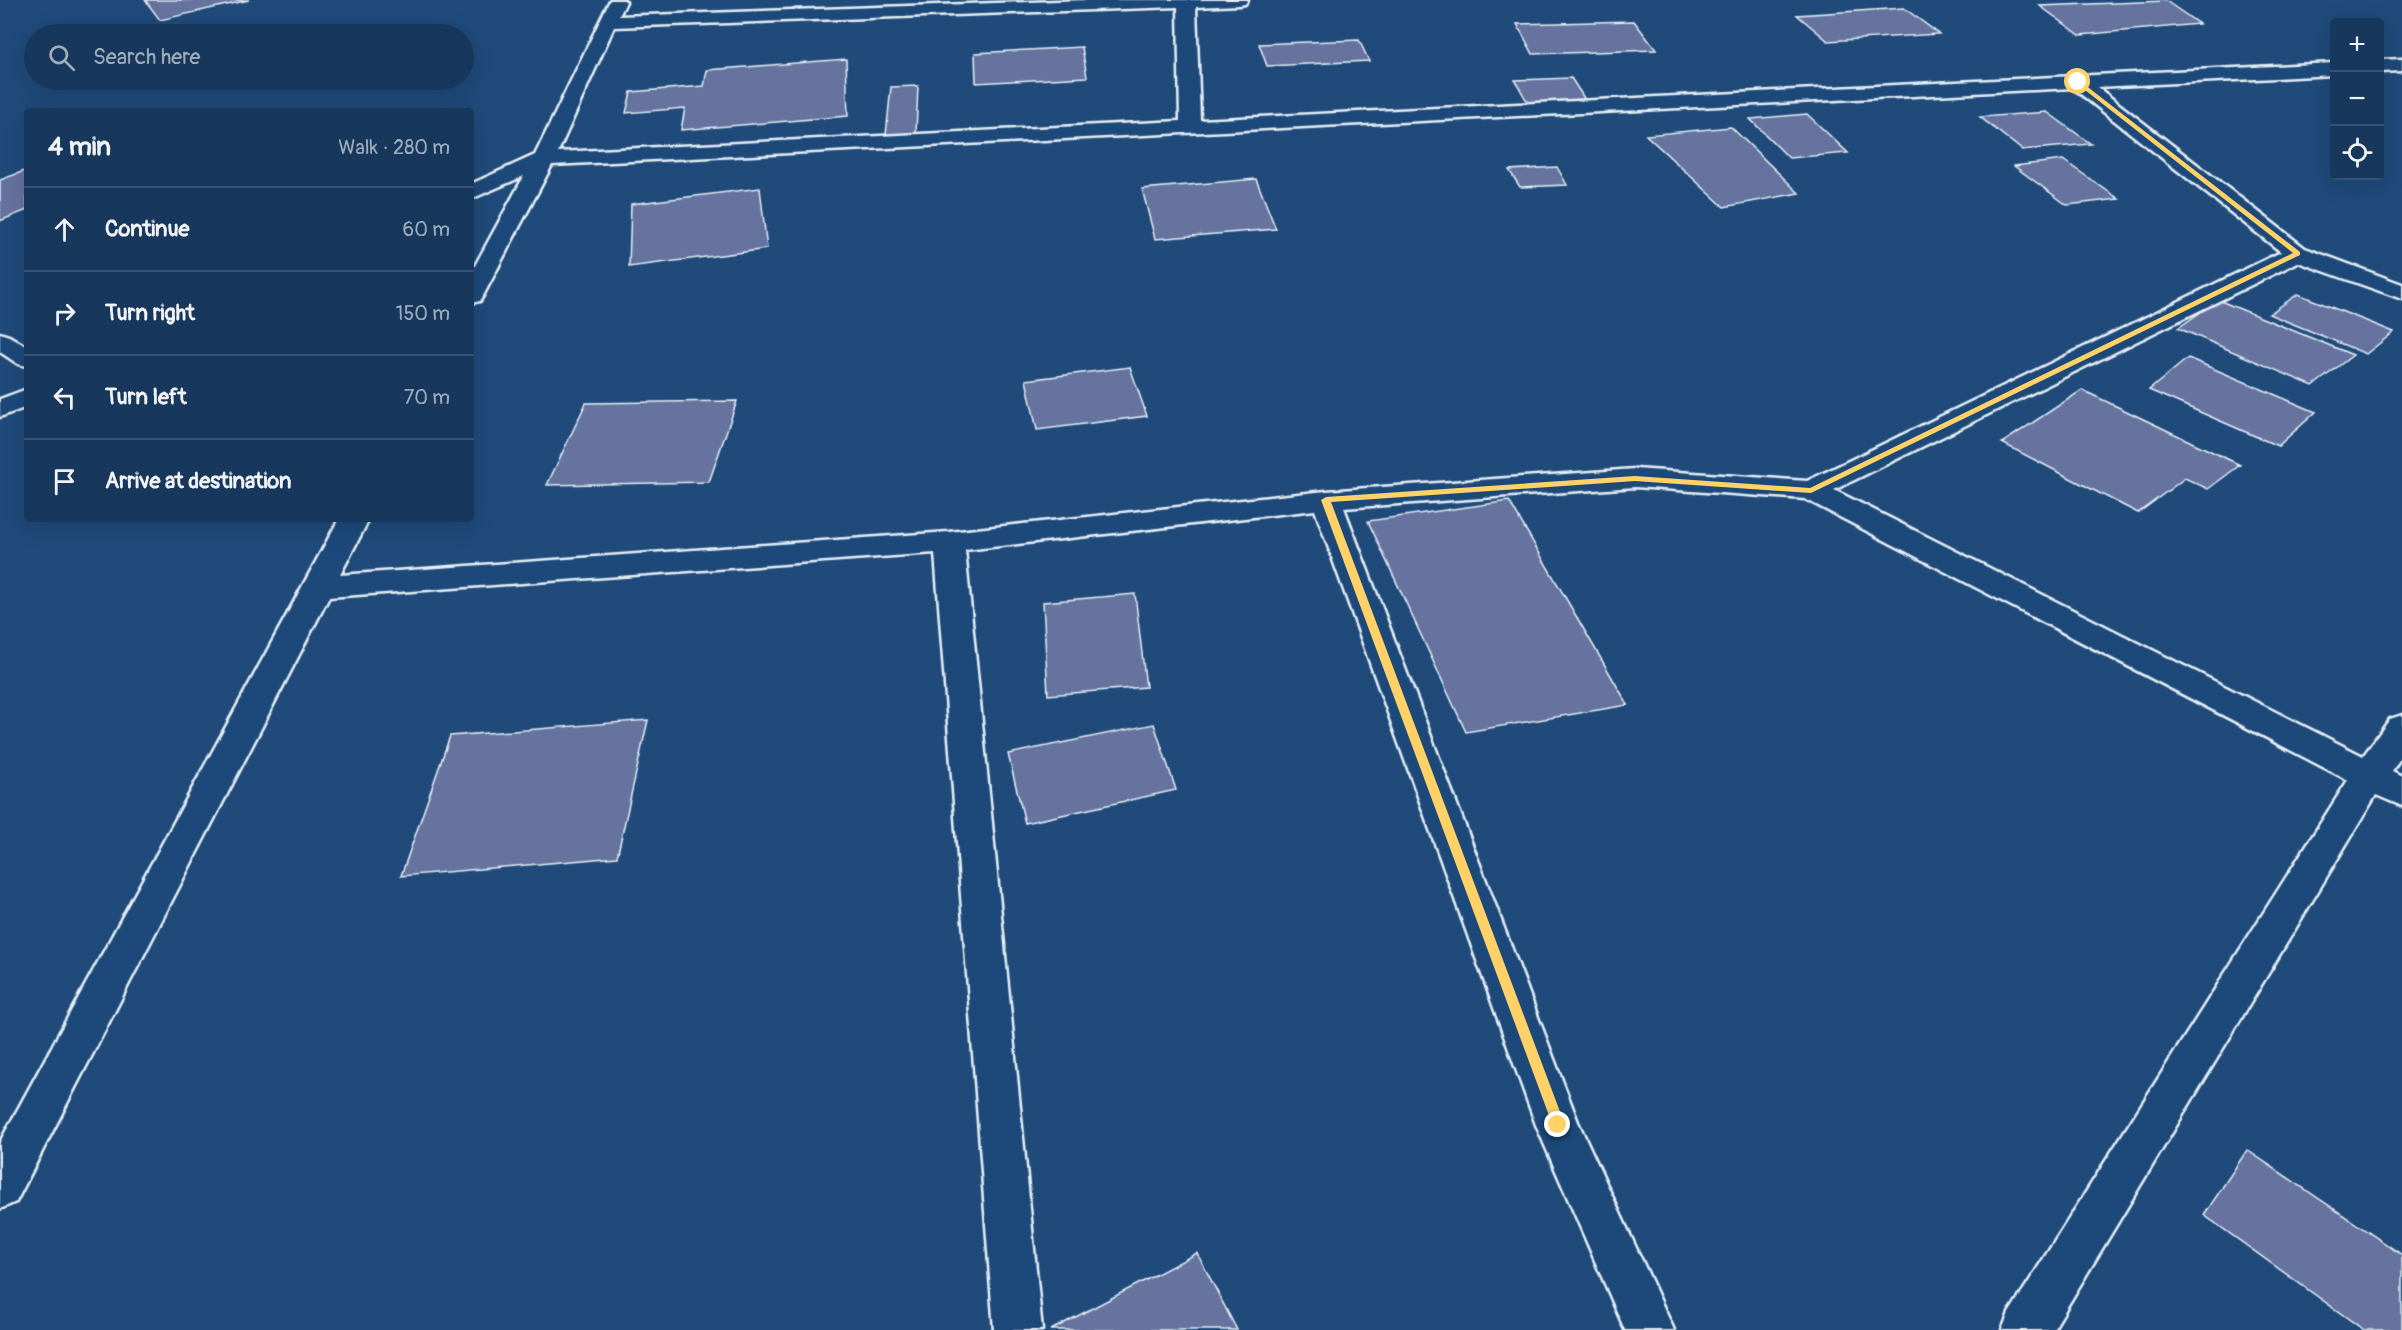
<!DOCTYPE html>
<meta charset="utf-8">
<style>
body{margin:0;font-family:Pangolin,sans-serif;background:#203f62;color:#f1f3f6}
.controls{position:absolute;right:18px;top:18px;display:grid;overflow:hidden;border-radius:6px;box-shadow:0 6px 24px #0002}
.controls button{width:54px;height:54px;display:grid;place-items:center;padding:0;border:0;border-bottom:2px solid #365272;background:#17385c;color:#f1f3f6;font:30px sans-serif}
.stop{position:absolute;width:18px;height:18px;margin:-14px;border:4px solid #ffd166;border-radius:50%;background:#fff}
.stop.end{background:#ffd166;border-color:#fff;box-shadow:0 2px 6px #0008}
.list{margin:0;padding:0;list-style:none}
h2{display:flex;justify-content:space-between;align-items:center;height:78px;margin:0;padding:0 24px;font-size:26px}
h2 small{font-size:20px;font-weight:400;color:#9eacbb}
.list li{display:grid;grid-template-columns:39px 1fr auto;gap:18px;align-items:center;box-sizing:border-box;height:84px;padding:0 24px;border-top:2px solid #365272}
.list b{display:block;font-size:22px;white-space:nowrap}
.list em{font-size:20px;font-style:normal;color:#9eacbb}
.icon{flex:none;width:33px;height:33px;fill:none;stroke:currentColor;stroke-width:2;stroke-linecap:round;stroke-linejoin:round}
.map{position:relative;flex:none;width:2402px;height:1330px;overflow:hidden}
.search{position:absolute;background:#17385c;box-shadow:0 6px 24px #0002;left:24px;top:24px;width:450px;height:66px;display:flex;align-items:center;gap:15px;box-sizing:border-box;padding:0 21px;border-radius:33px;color:#9eacbb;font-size:22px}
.panel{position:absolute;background:#17385c;box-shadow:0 6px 24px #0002;left:24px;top:108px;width:450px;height:414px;border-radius:6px}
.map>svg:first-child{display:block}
.building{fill:#66739f;stroke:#e8f1f8;stroke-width:1.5}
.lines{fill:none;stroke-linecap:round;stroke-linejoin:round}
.minor-casing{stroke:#e8f1f8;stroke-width:5}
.minor{fill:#1f4a7a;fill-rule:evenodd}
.route{fill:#ffd166}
</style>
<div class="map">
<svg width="2402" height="1330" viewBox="0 0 2402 1330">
<rect width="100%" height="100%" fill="#1f4a7a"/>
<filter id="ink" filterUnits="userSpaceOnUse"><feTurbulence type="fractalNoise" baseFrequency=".0167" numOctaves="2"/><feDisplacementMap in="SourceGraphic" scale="12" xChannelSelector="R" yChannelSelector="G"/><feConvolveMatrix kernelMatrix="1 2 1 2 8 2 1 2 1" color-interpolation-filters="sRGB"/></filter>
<g filter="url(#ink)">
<!-- building -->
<g class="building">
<polygon points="145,0 249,0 160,20"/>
<polygon points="2166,1 2199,24 2080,35 2040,6"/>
<polygon points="1904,8 1939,34 1828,41 1797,15"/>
<polygon points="1634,21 1656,50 1533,54 1517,24"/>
<polygon points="1359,40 1369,61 1267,66 1259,44"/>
<polygon points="1082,47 1087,77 976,83 975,53"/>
<polygon points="846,59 848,116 681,130 685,108 626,113 631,92 704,86 707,70"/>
<polygon points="1571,78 1586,101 1528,103 1515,80"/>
<polygon points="918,86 916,133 886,135 891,87"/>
<polygon points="2047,112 2091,144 2022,150 1980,117"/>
<polygon points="1807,114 1848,153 1789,158 1750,119"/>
<polygon points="1731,127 1799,193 1724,207 1646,135"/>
<polygon points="2063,160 2119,199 2067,205 2014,166"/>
<polygon points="1557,167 1567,185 1520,187 1509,170"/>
<polygon points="27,170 27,210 0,221 0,180"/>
<polygon points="1256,179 1276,229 1155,239 1142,189"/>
<polygon points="760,188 767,249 629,267 631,204"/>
<polygon points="2298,294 2394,332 2366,354 2269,314"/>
<polygon points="2218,300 2353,355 2313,386 2178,328"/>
<polygon points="2188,358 2316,412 2278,446 2149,390"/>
<polygon points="1130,367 1147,416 1037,430 1026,380"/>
<polygon points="2082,390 2240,465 2208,489 2185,478 2138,513 2002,443"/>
<polygon points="737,401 709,482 547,485 586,403"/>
<polygon points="1509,501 1628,705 1466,732 1368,521"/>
<polygon points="1135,594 1146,687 1048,695 1043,602"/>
<polygon points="648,720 617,857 401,876 450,736"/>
<polygon points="1154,724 1176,790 1025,823 1008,754"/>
<polygon points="2247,1150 2402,1255 2402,1330 2364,1330 2204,1215"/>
<polygon points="1197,1253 1237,1330 1051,1330"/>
</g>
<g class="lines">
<defs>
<g id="minor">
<path d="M610 0H624L626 2 619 16 1086 0H1248L1245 4 1239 5 1196 7 1200 120 2334 63V75L2097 87 2305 248 2402 284V299L2298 262 1834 490 2363 756 2390 719 2402 715V755L2392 771 2402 776V806L2376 795 2053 1330H2002L2009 1313 2348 780 1805 499 1635 487 1344 508 1578 1122 1674 1330H1625L1536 1125 1315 510 965 550 1042 1330H994L935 553 329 597 16 1202 0 1209V1142L339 519H369L340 575 949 532 1326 491 1635 469 1807 481 2281 252 2073 88 552 165 483 296 480 301 471 303V273L524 176 471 199V184L535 155ZM1178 7 1180 121 558 152 614 27Z"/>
<polygon points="2402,59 2402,71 2380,72 2380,60"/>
<polygon points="0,333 9,336 27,347 27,366 18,364 0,352"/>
<polygon points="27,389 27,407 0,417 0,399"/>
</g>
</defs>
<!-- minor casing -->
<use href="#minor" class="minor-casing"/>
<!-- minor -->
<use href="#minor" class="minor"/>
</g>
</g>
<!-- route -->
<polygon class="route" points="2076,81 2080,81 2300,252 2300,255 1811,493 1635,481 1331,502 1565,1125 1563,1129 1558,1131 1554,1129 1321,500 1326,497 1635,476 1810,488 2293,253 2076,83"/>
</svg>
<div class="controls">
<button>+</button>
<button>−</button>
<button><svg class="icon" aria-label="locate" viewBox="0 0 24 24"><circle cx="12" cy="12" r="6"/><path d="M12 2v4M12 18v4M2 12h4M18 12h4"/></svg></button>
</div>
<div class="stop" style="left:2078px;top:82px"></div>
<div class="stop end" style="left:1558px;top:1125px"></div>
<div class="search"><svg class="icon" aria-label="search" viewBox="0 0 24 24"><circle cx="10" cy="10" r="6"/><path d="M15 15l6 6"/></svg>Search here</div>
<section class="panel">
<h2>4 min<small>Walk · 280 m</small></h2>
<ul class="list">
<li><svg class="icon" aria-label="ahead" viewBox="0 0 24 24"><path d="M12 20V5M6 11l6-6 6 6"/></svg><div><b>Continue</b></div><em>60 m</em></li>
<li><svg class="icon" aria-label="right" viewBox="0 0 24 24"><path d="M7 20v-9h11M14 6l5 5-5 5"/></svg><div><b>Turn right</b></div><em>150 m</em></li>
<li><svg class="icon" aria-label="left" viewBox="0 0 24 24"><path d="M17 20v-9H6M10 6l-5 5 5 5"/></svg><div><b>Turn left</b></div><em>70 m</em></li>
<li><svg class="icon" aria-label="arrive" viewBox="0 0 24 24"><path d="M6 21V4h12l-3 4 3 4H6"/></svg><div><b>Arrive at destination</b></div></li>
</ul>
</section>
</div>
